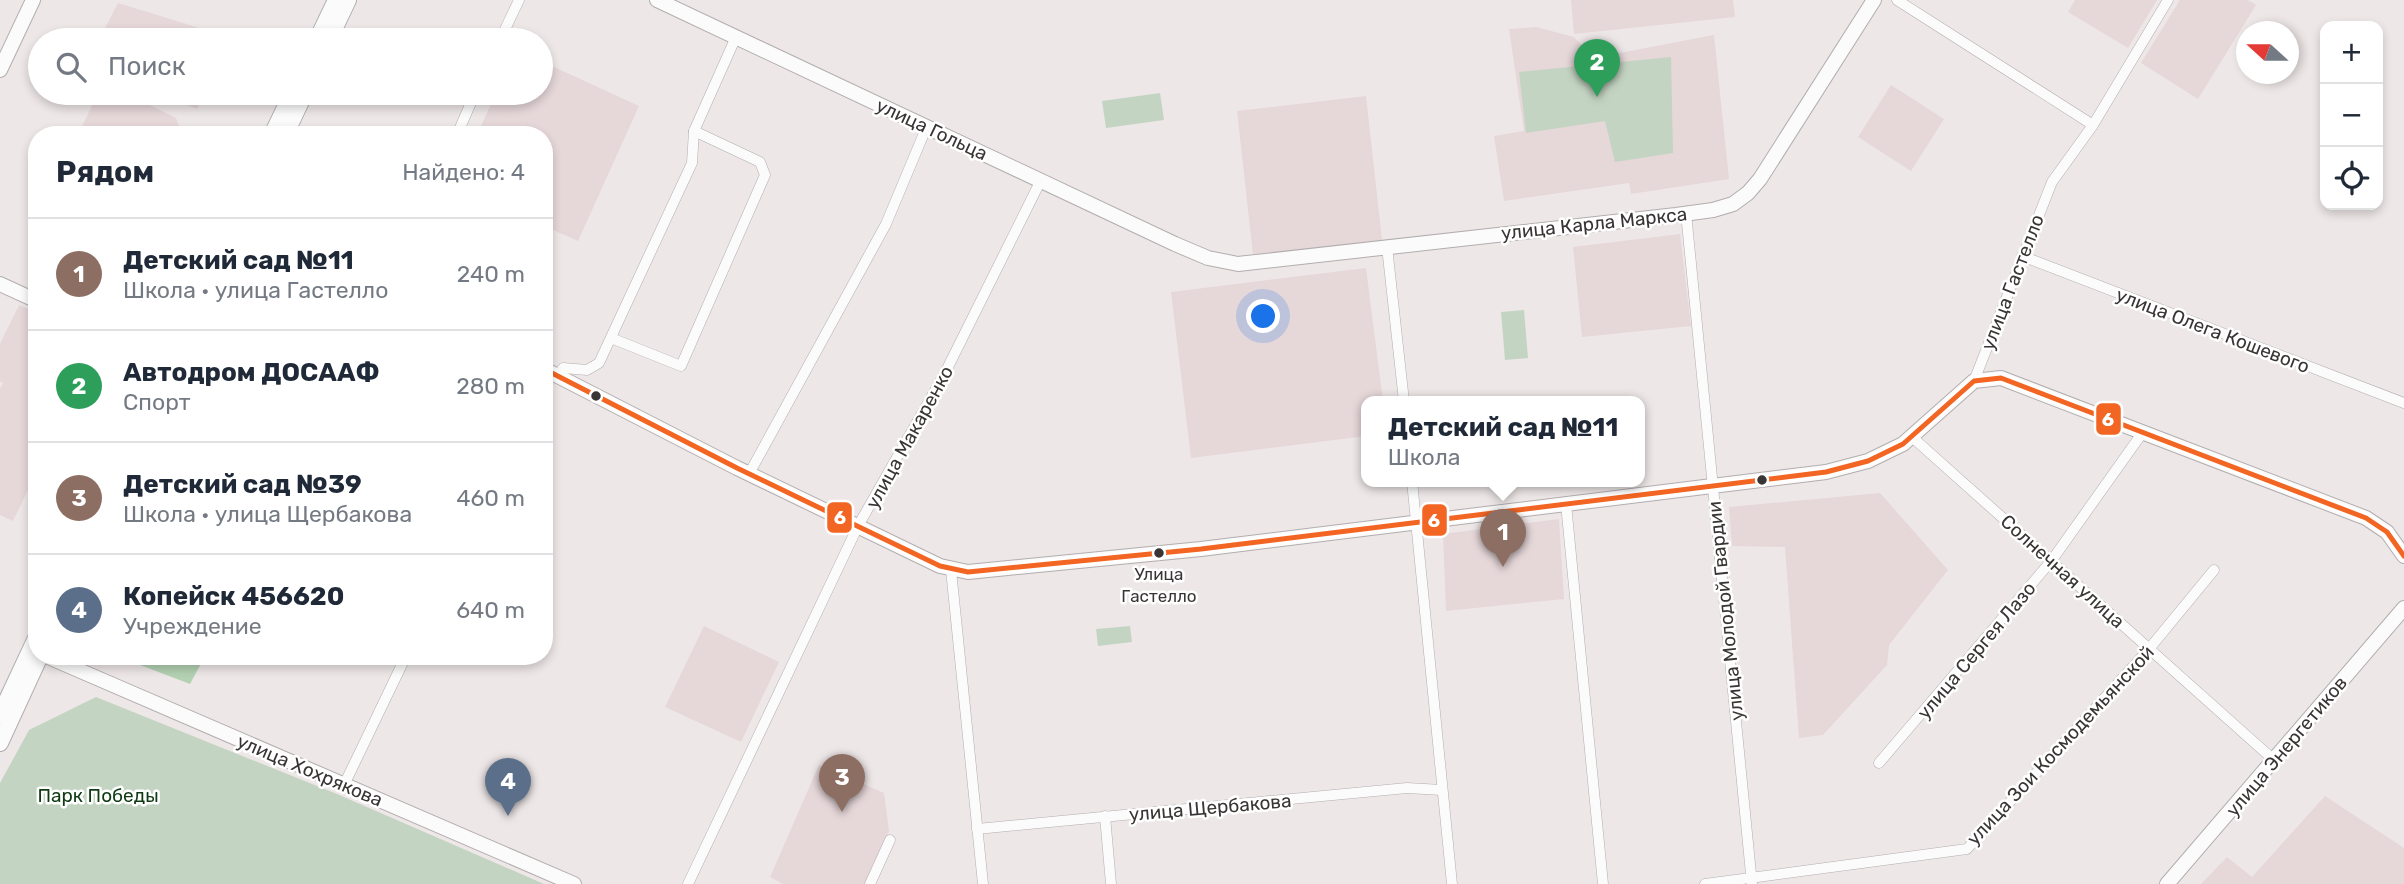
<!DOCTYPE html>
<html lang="ru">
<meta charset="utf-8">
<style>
body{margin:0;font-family:Rubik,sans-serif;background:#f6f6f7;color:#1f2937}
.controls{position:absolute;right:21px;top:21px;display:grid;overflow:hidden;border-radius:14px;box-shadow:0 4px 10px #0003}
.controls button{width:63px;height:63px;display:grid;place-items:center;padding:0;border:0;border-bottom:2px solid #e0e1e3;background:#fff;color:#1f2937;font:35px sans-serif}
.compass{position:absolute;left:2236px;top:21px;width:63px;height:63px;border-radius:50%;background:#fff;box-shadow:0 4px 10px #0003;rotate:291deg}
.you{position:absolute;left:1264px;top:317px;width:24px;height:24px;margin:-18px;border:5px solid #fff;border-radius:50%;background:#1a73e8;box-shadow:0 0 0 10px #1a73e833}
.badge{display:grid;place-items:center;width:46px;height:46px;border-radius:50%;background:#0b8043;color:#fff;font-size:23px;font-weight:700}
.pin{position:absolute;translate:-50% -58px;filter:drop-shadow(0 2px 4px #0008)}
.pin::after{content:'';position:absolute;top:37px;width:24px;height:21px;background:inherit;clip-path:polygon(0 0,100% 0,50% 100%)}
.popup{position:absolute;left:1361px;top:396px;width:284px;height:91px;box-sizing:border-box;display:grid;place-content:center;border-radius:14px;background:#fff;filter:drop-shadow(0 2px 5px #0005);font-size:23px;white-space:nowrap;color:#747a83}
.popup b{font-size:26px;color:#1f2937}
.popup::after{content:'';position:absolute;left:50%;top:100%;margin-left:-14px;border:14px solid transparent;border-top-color:#fff}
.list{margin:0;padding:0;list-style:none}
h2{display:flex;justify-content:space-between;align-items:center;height:91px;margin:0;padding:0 28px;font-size:30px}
h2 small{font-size:23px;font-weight:400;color:#747a83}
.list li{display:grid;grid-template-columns:46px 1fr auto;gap:21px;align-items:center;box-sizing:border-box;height:112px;padding:0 28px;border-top:2px solid #e0e1e3}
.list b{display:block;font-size:26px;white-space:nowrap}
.list p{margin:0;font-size:23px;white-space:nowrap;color:#747a83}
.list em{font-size:23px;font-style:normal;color:#747a83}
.icon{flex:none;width:38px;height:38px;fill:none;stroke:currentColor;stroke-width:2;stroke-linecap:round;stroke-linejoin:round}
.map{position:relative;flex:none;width:2404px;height:884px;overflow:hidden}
.search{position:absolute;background:#fff;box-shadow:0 4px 10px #0003;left:28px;top:28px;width:525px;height:77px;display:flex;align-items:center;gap:18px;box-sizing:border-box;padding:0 24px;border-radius:38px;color:#747a83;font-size:26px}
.panel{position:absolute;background:#fff;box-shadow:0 4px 10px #0003;left:28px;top:126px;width:525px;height:539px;border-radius:28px}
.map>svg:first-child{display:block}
.built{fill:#e6d7d9}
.green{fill:#c4d4c2}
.forest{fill:#b4d2b3}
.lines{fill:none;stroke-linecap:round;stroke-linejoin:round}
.street-casing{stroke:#b2adae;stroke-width:11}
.secondary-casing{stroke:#b2adae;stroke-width:16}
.primary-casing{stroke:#b2adae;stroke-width:18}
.street{stroke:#fcfbfc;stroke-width:10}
.secondary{stroke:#fcfbfc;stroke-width:14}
.primary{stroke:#fcfbfc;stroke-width:16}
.bus-1-casing{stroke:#fff;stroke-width:10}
.bus-1{stroke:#f26522;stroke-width:5}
.bus-dot{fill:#3a3535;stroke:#fff;stroke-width:2.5}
.labels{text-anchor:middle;stroke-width:5;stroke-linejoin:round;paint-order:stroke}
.bus-label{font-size:17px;fill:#3a3535;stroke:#fff}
.street-label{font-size:19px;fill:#3a3535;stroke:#fff}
.park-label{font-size:19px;fill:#0f3a14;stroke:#fff}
.line-badge{stroke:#fff;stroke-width:2.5}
.badge-label{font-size:19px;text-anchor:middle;font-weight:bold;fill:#fff}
</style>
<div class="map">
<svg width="2404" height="884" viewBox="0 0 2404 884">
<rect width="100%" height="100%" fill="#eee7e8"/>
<!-- built -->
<g class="built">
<polygon points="1571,0 1733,0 1735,17 1574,34"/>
<polygon points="2075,0 2157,0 2128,48 2068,12"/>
<polygon points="2180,0 2248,0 2256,5 2198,99 2141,63"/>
<polygon points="118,3 180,22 230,38 99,40"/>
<polygon points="1536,27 1574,37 1593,58 1714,35 1729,179 1631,194 1629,183 1504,201 1494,136 1524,131 1509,29"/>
<polygon points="541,61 639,106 578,241 544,226 544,135 477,135 496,93 541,93"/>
<polygon points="1891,85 1944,119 1911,171 1858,137"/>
<polygon points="98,93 125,93 176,118 182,135 78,135"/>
<polygon points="158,93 204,93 197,109"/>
<polygon points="1366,96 1382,240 1253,255 1237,111"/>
<polygon points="1680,234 1691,326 1582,337 1573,247"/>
<polygon points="1366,268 1383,401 1366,401 1366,436 1191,458 1171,292"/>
<polygon points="19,305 37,313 37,471 13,521 0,515 0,389 3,383 0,381 0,344"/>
<polygon points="1880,493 1948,570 1889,645 1887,665 1823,735 1799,738 1785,547 1732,546 1729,507"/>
<polygon points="1559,519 1564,599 1446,611 1443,534"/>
<polygon points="704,626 779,662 741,742 665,707"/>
<polygon points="819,765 884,793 889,831 865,884 783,884 770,877"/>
<polygon points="2325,796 2404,848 2404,884 2201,884 2227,857 2252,877"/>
</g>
<!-- green -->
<g class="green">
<polygon points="1671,57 1673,153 1615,162 1605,121 1526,133 1519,72"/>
<polygon points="1160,93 1164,120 1106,128 1102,101"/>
<polygon points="1524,310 1528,358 1505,360 1501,312"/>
<polygon points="1130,626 1132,642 1098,646 1096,629"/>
<polygon points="96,697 337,794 544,884 0,884 0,783 29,730"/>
</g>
<!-- forest -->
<polygon class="forest" points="128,656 205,656 190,684 127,660"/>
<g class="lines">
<defs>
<g id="street">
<polyline points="1897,0 2093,125"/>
<polyline points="500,40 519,0"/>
<polyline points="457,135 475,93"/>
<polyline points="1686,213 1752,884"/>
<polyline points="1387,247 1404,401"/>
<polyline points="2022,256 2404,403"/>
<polyline points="611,338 681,366 765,175 760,162 694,131"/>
<polyline points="558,376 563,368 587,370 599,363 692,163 694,131 736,37"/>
<polyline points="1974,381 2052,182 2093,125 2168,0"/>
<polyline points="1912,437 2275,761"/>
<polyline points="749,474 886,224 927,126"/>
<polyline points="1412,481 1452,884"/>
<polyline points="1566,504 1603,884"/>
<polyline points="951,570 983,884"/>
<polyline points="1879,763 2052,560 2143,432"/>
<polyline points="344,785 406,656"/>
<polyline points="1105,816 1111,884"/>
<polyline points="977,829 1407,788 1442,790"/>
<polyline points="688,884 858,526 945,373 1041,180"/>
<polyline points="870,884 890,840"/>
<polyline points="1705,884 1967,849 2149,649 2214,570"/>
</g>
<g id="secondary">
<polyline points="657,0 1175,244 1208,258 1238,264 1676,215 1713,210 1733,204 1748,193 1760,179 1874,0"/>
<polyline points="0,70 33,0"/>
<polyline points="0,284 37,301"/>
<polyline points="544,369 737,468 940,566 968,572 1201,549 1826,472 1868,461 1903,444 1974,381 2001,378 2366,518 2387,532 2404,556"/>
<polyline points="46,656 574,884"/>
<polyline points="2167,884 2404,608"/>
</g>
<g id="primary">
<polyline points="317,40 336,0"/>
<polyline points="329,40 348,0"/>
<polyline points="272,135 292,93"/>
<polyline points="285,135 305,93"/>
<polyline points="0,715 37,636"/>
<polyline points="0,743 40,656"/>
</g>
</defs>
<!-- street casing -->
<use href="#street" class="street-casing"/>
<!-- secondary casing -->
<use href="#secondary" class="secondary-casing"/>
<!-- primary casing -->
<use href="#primary" class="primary-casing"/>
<!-- street -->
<use href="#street" class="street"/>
<!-- secondary -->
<use href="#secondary" class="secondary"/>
<!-- primary -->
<use href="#primary" class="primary"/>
<defs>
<polyline id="bus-1" points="544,369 737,468 940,566 968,572 1201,549 1826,472 1868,461 1903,444 1974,381 2001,378 2366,518 2387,532 2404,556"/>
</defs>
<!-- bus-1 casing -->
<use href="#bus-1" class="bus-1-casing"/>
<!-- bus-1 -->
<use href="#bus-1" class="bus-1"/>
</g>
<!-- markers -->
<g class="bus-dot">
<circle cx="596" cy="396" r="6"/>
<circle cx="1762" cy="480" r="6"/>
<circle cx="1159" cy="553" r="6"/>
</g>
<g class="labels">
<!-- bus labels -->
<g class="bus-label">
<text x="1159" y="580">Улица<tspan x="1159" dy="22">Гастелло</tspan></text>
</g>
<!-- street labels -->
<g class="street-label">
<text transform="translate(932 129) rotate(25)" y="7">улица Гольца</text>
<text transform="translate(1594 223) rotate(-6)" y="7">улица Карла Маркса</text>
<text transform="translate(2012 282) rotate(-69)" y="7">улица Гастелло</text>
<text transform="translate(2213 330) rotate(21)" y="7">улица Олега Кошевого</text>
<text transform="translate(909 437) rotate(-61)" y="7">улица Макаренко</text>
<text transform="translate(2063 571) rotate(42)" y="7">Солнечная улица</text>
<text transform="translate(1725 611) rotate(-96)" y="7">улица Молодой Гвардии</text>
<text transform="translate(1976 650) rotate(-50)" y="7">улица Сергея Лазо</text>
<text transform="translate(2060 745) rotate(-47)" y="7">улица Зои Космодемьянской</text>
<text transform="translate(2286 746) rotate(-50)" y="7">улица Энергетиков</text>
<text transform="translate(310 770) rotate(23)" y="7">улица Хохрякова</text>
<text transform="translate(1210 807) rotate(-5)" y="7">улица Щербакова</text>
</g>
<!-- park labels -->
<g class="park-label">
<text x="98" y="802">Парк Победы</text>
</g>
</g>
<g class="line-badge">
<rect x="2095" y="402" width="27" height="34" rx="7" fill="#f26522"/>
<rect x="826" y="501" width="27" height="33" rx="7" fill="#f26522"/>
<rect x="1421" y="503" width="27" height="34" rx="7" fill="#f26522"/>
</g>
<g class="badge-label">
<text x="2108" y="426">6</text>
<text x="840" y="524">6</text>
<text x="1434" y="527">6</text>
</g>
</svg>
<div class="controls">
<button>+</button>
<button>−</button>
<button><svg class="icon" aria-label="locate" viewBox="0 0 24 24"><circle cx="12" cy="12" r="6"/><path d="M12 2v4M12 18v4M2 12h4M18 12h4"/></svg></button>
</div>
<svg class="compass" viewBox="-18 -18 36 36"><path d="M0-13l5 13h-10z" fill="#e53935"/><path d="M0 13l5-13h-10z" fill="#747a83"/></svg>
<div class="you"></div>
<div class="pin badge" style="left:1503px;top:567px;background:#8d6e63">1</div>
<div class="popup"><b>Детский сад №11</b>Школа</div>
<div class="pin badge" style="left:1597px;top:97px;background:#2e9e5b">2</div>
<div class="pin badge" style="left:842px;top:812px;background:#8d6e63">3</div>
<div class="pin badge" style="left:508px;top:816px;background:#5c6f8a">4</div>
<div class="search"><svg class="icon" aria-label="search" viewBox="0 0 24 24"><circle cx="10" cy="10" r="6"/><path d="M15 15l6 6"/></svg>Поиск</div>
<section class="panel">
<h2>Рядом<small>Найдено: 4</small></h2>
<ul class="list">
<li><span class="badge" style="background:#8d6e63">1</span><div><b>Детский сад №11</b><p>Школа · улица Гастелло</p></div><em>240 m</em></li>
<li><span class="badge" style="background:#2e9e5b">2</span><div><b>Автодром ДОСААФ</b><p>Спорт</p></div><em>280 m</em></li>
<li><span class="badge" style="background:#8d6e63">3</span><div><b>Детский сад №39</b><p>Школа · улица Щербакова</p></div><em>460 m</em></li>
<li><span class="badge" style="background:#5c6f8a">4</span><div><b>Копейск 456620</b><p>Учреждение</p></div><em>640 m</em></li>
</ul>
</section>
</div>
